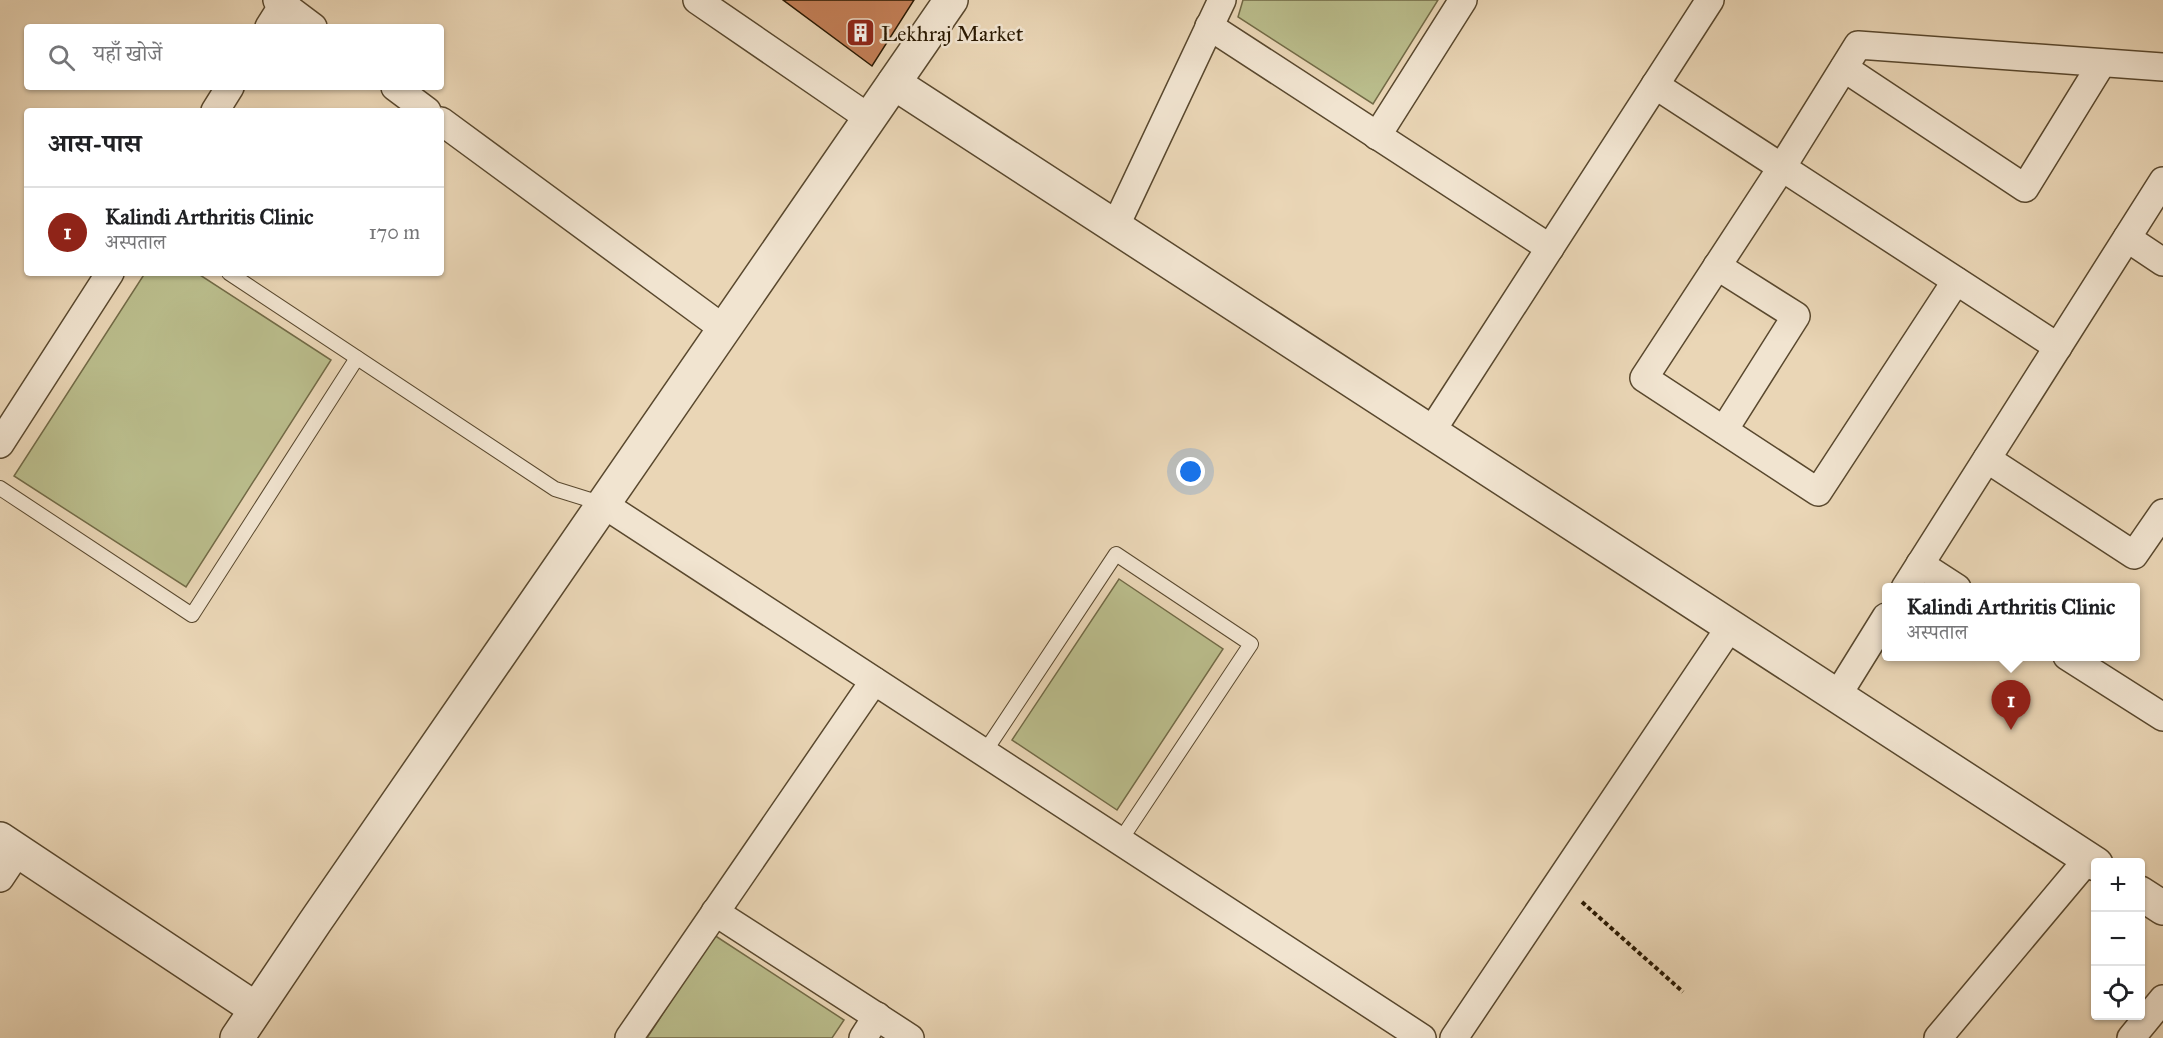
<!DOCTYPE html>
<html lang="hi">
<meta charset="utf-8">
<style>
body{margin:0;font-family:"IM FELL Great Primer","Noto Serif Devanagari",serif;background:#f2f2f2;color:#202124}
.controls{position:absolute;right:18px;bottom:18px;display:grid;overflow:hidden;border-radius:6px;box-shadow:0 2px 4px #0004}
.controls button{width:54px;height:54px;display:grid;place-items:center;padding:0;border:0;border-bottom:2px solid #e0e0e0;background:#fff;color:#202124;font:30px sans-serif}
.you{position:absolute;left:1191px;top:472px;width:21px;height:21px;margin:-15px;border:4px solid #fff;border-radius:50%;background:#1a73e8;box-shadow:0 0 0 9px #1a73e833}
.badge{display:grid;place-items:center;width:39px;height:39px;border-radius:50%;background:#8f2418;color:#fff;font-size:20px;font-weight:700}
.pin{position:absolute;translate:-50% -50px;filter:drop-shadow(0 2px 3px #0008)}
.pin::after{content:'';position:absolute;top:32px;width:21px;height:18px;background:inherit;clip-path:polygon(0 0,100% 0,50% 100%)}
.popup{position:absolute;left:1882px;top:583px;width:258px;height:78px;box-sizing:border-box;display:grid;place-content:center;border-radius:6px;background:#fff;filter:drop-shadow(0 2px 4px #0005);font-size:20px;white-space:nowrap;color:#757577}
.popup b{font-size:22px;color:#202124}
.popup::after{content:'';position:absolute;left:50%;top:100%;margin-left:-12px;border:12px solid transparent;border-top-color:#fff}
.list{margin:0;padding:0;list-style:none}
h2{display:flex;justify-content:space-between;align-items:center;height:78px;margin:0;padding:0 24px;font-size:26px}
h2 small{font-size:20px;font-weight:400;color:#757577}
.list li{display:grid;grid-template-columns:39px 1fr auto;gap:18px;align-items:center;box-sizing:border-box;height:90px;padding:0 24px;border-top:2px solid #e0e0e0}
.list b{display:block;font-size:22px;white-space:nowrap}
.list p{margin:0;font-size:20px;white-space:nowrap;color:#757577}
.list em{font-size:20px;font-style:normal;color:#757577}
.icon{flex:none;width:33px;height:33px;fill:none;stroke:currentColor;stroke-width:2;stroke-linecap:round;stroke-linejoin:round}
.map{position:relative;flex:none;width:2163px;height:1038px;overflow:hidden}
.search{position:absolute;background:#fff;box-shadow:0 2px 4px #0004;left:24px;top:24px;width:420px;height:66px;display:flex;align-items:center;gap:15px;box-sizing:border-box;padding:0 21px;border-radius:6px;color:#757577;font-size:22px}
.panel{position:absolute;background:#fff;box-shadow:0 2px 4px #0004;left:24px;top:108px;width:420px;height:168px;border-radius:6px}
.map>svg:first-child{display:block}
.green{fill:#babd8c;stroke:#726a46;stroke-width:1.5}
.building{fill:#c47f57;stroke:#291801;stroke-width:1.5}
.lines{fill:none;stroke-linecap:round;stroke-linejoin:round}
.service-casing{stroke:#59482e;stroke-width:16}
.minor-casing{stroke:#59482e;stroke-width:30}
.tertiary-casing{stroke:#59482e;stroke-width:36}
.path{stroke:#291801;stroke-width:4;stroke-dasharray:4.5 3;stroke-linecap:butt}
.service{stroke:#f1e4d0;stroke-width:14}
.minor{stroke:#f1e4d0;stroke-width:27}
.tertiary{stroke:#f1e4d0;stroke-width:33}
.labels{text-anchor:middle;stroke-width:5;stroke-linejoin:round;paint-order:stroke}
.poi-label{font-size:22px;fill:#291801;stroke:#f1e4d0;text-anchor:start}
</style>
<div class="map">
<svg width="2163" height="1038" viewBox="0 0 2163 1038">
<rect width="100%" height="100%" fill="#ead6b6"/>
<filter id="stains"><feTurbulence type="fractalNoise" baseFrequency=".00333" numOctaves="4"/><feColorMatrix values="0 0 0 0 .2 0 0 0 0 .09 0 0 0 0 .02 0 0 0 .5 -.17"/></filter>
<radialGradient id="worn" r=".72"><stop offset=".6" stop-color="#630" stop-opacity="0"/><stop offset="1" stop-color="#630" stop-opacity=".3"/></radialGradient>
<!-- green -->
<g class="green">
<polygon points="1243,0 1438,0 1373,104 1238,17"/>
<polygon points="145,273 197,273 331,360 186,587 14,476"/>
<polygon points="1119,579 1223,649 1117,810 1012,740"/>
<polygon points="714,935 844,1020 832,1038 647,1038"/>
</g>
<!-- building -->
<polygon class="building" points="783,0 914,0 872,66"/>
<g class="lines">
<defs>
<g id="service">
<polyline points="229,273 555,489 603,504"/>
<polyline points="0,488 192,615 357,358"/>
<polyline points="984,753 1116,554 1251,644 1120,841"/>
</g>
<g id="minor">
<polyline points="277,0 313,27"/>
<polyline points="697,0 869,118"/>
<polyline points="1209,26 1550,248"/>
<polyline points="269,27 286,0"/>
<polyline points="1844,68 2025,188 2102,63"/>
<polyline points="1655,85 2058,347"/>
<polyline points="395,87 427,111"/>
<polyline points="215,111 230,87"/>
<polyline points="441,121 724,329"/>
<polyline points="1377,136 1463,0"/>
<polyline points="1115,227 1222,0"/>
<polyline points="2127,238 2163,262"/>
<polyline points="1717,266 1796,316 1724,430"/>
<polyline points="1956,281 1818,492 1644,378 1782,167 1858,45 2163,67"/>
<polyline points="1431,432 1710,0"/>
<polyline points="0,444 110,273"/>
<polyline points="1987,459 2134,555 2163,513"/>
<polyline points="603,504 1422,1038"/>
<polyline points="1920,564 1957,588"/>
<polyline points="1905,588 2163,181"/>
<polyline points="2067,656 2163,717"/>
<polyline points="1837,696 1886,617"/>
<polyline points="0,878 18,851"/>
<polyline points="715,912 910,1038"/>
<polyline points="629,1038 874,681"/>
<polyline points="863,1038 877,1016"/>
<polyline points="1454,1038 1730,627"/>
<polyline points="1938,1038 2088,859"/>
<polyline points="2131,1038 2163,999"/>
</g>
<g id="tertiary">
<polyline points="894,83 2096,864"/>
<polyline points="0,839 256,1009"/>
<polyline points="2140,893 2163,908"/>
<polyline points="237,1038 315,922 951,0"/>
</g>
</defs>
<!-- service casing -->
<use href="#service" class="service-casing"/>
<!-- minor casing -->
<use href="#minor" class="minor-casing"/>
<!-- tertiary casing -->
<use href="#tertiary" class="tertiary-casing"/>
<!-- path -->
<polyline class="path" points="1582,902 1683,992"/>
<!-- service -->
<use href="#service" class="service"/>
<!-- minor -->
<use href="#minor" class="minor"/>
<!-- tertiary -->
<use href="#tertiary" class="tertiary"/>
</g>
<!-- icons -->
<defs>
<symbol id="building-square" viewBox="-11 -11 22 22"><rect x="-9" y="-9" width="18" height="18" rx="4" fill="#8f2418" stroke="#f1e4d0"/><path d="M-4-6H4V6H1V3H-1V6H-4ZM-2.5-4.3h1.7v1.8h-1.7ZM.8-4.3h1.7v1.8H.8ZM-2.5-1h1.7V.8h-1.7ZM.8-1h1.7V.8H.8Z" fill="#fff"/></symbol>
</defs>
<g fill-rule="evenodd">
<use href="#building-square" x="844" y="16" width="33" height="33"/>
</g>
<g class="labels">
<!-- poi labels -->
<g class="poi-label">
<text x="881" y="41">Lekhraj Market</text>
</g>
</g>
<rect width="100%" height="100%" filter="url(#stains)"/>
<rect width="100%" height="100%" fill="url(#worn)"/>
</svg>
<div class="controls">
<button>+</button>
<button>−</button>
<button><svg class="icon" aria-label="locate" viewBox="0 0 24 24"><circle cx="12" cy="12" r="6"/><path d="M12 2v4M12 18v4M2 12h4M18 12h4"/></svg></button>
</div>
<div class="you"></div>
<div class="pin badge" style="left:2011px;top:730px">1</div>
<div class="popup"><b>Kalindi Arthritis Clinic</b>अस्पताल</div>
<div class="search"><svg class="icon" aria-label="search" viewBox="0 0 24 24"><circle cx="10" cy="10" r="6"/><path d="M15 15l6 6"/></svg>यहाँ खोजें</div>
<section class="panel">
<h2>आस-पास<small></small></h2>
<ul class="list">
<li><span class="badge">1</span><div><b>Kalindi Arthritis Clinic</b><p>अस्पताल</p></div><em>170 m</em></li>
</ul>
</section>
</div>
